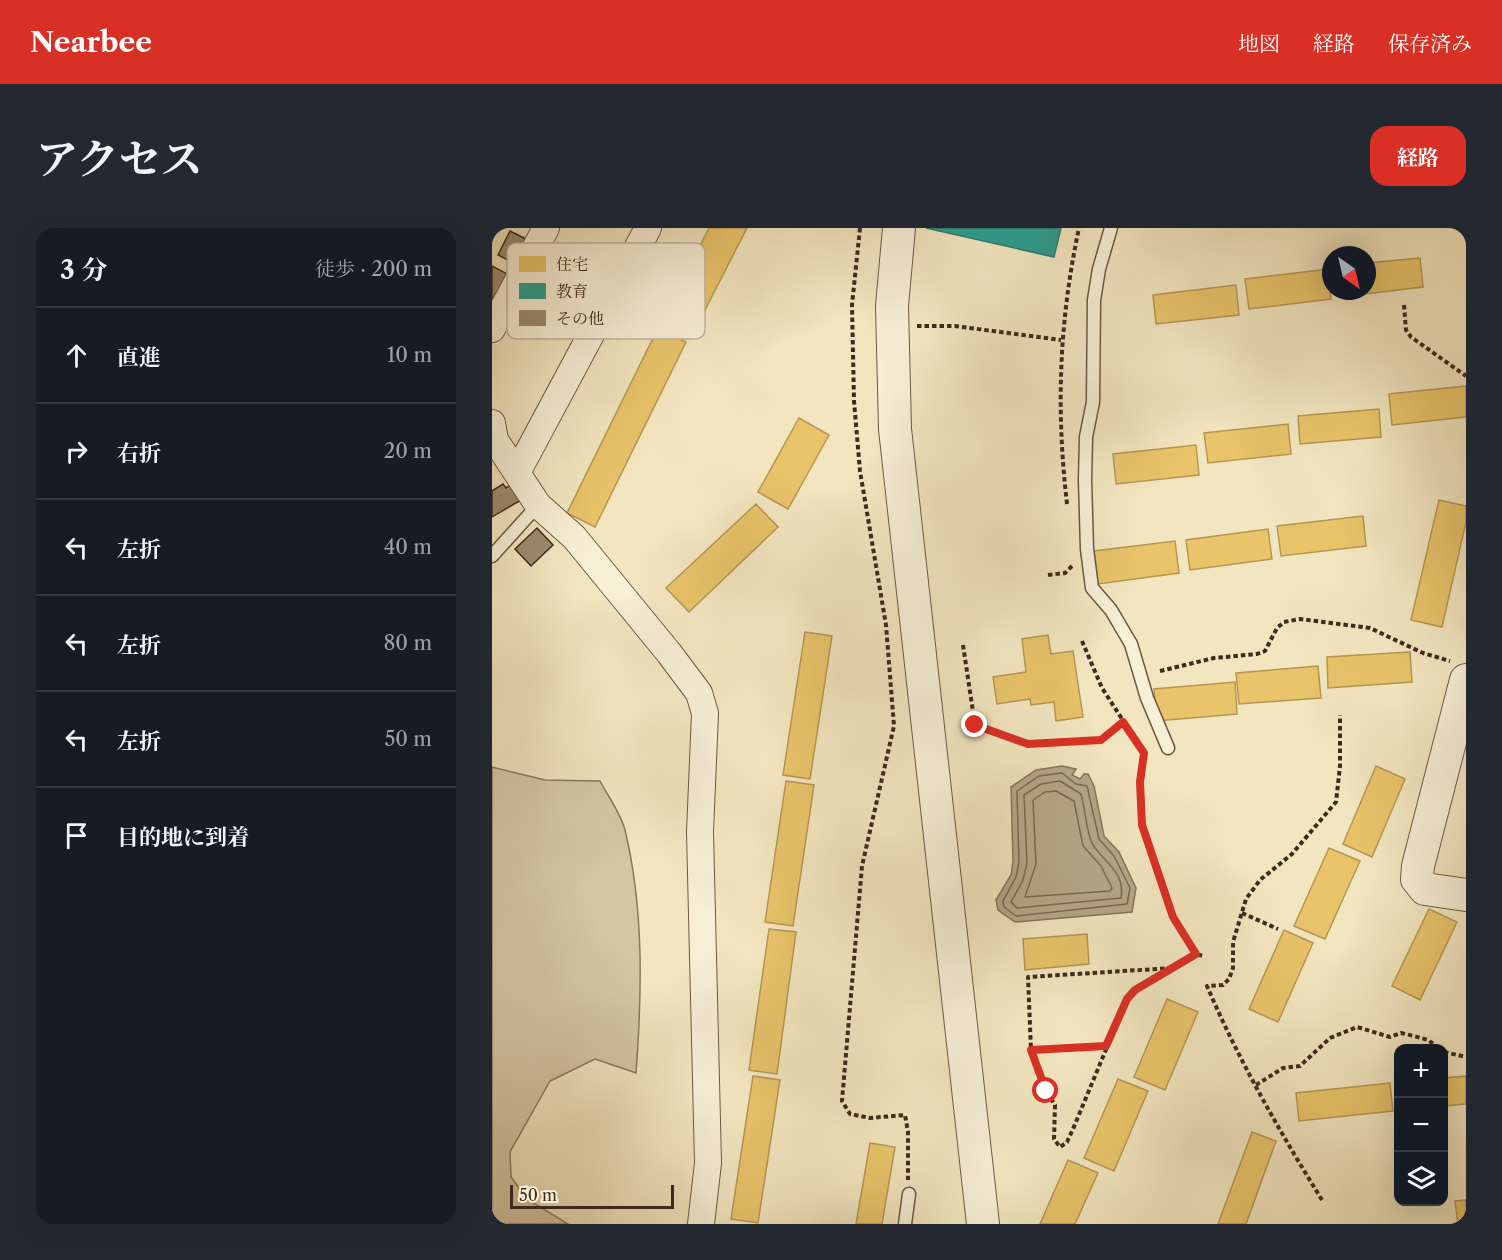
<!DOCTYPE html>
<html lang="ja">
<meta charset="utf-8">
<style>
body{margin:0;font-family:"Libre Caslon Text","Noto Serif JP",serif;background:#242831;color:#f1f3f6}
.controls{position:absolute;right:18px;bottom:18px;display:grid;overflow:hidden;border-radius:12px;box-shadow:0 6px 24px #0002}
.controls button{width:54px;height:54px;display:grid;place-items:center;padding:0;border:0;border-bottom:2px solid #363941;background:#171b24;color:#f1f3f6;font:30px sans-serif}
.compass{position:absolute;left:830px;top:18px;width:54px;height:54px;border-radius:50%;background:#171b24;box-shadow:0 6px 24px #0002;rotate:146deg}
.scale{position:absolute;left:18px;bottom:15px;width:164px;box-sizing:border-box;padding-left:6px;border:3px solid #3f291b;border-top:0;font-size:16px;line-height:21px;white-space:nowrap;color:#3f291b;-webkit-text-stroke:4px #f7efd6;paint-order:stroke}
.stop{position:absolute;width:18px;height:18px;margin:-14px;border:4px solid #d93025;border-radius:50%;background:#fff}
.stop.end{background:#d93025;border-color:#fff;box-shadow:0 2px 6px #0008}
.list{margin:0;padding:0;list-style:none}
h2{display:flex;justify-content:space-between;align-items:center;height:78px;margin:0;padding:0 24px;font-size:26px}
h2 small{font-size:20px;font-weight:400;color:#9ea1a6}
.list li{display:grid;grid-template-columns:39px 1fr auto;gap:18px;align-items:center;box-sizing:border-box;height:96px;padding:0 24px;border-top:2px solid #363941}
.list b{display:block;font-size:22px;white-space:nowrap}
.list em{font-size:20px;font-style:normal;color:#9ea1a6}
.icon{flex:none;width:33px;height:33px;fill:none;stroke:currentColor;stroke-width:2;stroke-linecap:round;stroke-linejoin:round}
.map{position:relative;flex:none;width:974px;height:996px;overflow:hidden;border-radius:18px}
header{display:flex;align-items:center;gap:36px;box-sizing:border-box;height:84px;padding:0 30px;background:#d93025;color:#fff}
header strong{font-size:28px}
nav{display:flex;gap:33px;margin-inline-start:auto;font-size:21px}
.intro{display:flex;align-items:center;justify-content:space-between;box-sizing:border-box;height:144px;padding:0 36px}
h1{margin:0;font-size:42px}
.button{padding:15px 27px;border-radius:18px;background:#d93025;color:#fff;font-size:21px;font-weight:700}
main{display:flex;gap:36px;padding:0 36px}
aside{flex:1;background:#171b24;border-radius:18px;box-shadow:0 6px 24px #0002}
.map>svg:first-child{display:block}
.green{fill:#d4c6a4;stroke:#8a7860;stroke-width:1.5}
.water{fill:#b5a688;stroke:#86745c;stroke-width:1.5}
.homes{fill:#e9c46a;stroke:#b69652;stroke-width:1.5}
.schools{fill:#2a9d8f;stroke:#307a6c;stroke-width:1.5}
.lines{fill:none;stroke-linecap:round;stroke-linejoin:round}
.shore{stroke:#7a6852;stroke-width:1.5}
.building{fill:#9c8b71;stroke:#3f291b;stroke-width:1.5}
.service-casing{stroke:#6c5844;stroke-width:15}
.minor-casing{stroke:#6c5844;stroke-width:28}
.tertiary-casing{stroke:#6c5844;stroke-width:34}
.path{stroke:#3f291b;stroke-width:4;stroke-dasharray:4.5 3;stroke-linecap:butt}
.service{stroke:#f7efd6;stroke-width:12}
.minor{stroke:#f7efd6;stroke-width:26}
.tertiary{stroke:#f7efd6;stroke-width:32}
.route{stroke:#d93025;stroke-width:8}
.key{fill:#f7efd6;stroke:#c0b49e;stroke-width:1.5}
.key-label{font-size:16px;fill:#3f291b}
</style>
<header>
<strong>Nearbee</strong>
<nav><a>地図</a><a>経路</a><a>保存済み</a></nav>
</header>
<div class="intro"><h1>アクセス</h1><a class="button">経路</a></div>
<main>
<aside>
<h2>3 分<small>徒歩 · 200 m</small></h2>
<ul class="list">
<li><svg class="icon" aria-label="ahead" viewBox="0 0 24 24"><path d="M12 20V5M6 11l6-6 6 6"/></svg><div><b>直進</b></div><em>10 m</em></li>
<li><svg class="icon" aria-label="right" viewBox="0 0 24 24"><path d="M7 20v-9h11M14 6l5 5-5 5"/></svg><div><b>右折</b></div><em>20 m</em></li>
<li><svg class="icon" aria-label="left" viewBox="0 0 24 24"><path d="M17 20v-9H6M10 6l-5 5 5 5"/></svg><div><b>左折</b></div><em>40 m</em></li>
<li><svg class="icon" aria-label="left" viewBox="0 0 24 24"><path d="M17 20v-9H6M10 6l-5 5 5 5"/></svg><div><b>左折</b></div><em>80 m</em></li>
<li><svg class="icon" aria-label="left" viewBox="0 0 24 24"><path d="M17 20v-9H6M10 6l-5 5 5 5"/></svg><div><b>左折</b></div><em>50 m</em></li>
<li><svg class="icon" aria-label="arrive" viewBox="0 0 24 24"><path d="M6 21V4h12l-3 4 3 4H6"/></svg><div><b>目的地に到着</b></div></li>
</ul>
</aside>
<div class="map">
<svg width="974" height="996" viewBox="0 0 974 996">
<rect width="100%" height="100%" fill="#f2e6c0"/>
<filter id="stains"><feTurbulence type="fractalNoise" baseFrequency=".00333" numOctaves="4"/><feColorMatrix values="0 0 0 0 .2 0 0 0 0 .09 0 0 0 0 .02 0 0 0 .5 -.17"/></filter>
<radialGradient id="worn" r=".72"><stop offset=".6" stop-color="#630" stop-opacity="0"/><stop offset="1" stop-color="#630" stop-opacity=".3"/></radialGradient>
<!-- green -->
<path class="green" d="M0 539 53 552 108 553C116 568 129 586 133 602 152 681 150 764 144 845L103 831 58 853 18 924 19 949 35 971 76 996H0Z"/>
<!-- water -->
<polygon class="water" points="570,538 584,541 580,547 588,551 592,546 596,546 602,558 612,608 627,624 644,660 640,684 523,694 506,682 504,672 519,647 521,633 519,559 544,542"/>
<!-- homes -->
<g class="homes">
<polygon points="217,0 255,0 198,111 168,96"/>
<polygon points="928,30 931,59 848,69 848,63 875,63 875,35"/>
<polygon points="836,41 839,71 757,81 753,51"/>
<polygon points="744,57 747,87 664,96 661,67"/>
<polygon points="166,100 194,114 103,299 75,285"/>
<polygon points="974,158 974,189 900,197 897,166"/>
<polygon points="887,181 889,209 808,216 806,188"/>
<polygon points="307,190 337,207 296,281 266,264"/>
<polygon points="796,196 799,226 716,235 712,205"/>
<polygon points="704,217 707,247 624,256 621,226"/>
<polygon points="947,272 974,278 974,294 950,399 919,392"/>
<polygon points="264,276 286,299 197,384 174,360"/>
<polygon points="871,288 874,318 789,328 785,298"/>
<polygon points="776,301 780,331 698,342 694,312"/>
<polygon points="683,313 687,345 606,356 602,323"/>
<polygon points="313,404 340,408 318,551 291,547"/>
<polygon points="556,407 559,426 581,423 591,489 564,493 562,474 539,477 538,471 505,476 501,449 534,444 530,411"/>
<polygon points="918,424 920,454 836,460 835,429"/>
<polygon points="826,438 829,470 747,476 744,445"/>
<polygon points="743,454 745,486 664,493 662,461"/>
<polygon points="884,538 913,551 880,629 851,616"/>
<polygon points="294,553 322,557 301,698 273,694"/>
<polygon points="837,620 868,633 833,711 802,698"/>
<polygon points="937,681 965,694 928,772 900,758"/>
<polygon points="277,701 304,704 285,846 257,842"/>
<polygon points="792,702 821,715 786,794 757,781"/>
<polygon points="595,706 597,736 533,742 531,711"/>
<polygon points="675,771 706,784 673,862 642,849"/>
<polygon points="261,848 288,852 266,995 239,991"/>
<polygon points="974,848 974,876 952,878 952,850"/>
<polygon points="626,851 656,863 622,943 592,930"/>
<polygon points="898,855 901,883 807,893 804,865"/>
<polygon points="760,904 784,913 754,996 726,996"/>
<polygon points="378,915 403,919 390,996 364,996"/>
<polygon points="576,932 606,945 583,996 548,996"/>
<polygon points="974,972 974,996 966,996 963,973"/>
</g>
<!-- schools -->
<polygon class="schools" points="434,0 569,0 562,29"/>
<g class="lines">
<!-- shore -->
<g class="shore">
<polygon points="570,545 584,556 595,558 607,611 622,628 638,660 635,676 524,688 512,679 511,673 524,649 527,634 525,563 547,548"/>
<path d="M568 553 589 566C593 581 594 598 599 613 607 632 634 641 629 670L525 680 519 674 531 652 535 635 532 567 549 556Z"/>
<polygon points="564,563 582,573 591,618 609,638 620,660 618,663 533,669 544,636 541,572 553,564"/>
</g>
</g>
<!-- building -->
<g class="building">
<polygon points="18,3 36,12 29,39 6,27"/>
<polygon points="0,38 19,48 8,77 0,72"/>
<polygon points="11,256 14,260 18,257 29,272 0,289 0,263"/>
<polygon points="45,300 61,317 39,338 23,321"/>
</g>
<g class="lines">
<defs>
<g id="service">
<polyline points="619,0 607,41 602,72 601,174 594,209 593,252 595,321 600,360 619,382 639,416 655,470 676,520"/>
<polyline points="0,328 46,277"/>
<polyline points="413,996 417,966"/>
</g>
<g id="minor">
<polyline points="0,101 54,0"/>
<polyline points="0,195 3,212 46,277 82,309 177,425 207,465 213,485 208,604 216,935 209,996"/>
<polyline points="26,243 156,0"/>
</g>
<g id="tertiary">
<polyline points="407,0 400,78 403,201 491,996"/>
<polyline points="974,452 926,638 925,651 933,661 974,667"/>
</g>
</defs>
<!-- service casing -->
<use href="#service" class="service-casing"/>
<!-- minor casing -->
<use href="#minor" class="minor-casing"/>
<!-- tertiary casing -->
<use href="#tertiary" class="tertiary-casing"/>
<!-- path -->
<g class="path">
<polyline points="368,0 360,77 362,173 368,243 394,397 402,498 370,638 350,873 358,886 378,890 413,887 416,904 416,952"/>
<polyline points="912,77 914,102 919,109 974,148"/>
<polyline points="425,98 463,98 569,112"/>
<path d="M575 276C564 181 567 94 587 0"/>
<polyline points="556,347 573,345 581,337"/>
<polyline points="590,413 610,460 652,525 648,554 649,597 681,689 704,726"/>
<polyline points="471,417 483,497 536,516 609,512 631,494"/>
<polyline points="668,443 722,430 765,426 773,423 785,400 792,394 808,391 878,400 931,425 958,433"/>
<polyline points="750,685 786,701"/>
<path d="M680 740 536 749 539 822 554 863 563 877 562 911 568 919 575 914 581 901 635 771C653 750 681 741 704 726L711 728"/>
<polyline points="539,822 614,818"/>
<polyline points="952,824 974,829"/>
<polyline points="764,857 791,840 808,838 838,810 865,799 898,809 909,805 922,808 936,812 947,820"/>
<path d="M830 972C788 904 747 833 715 758L731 757 737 751 741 740V714L754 671 768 652 800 626 844 574 848 538V487"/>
</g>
<!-- service -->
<use href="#service" class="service"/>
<!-- minor -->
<use href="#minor" class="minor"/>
<!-- tertiary -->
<use href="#tertiary" class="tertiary"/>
</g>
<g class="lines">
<!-- route -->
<polyline class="route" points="483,497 536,516 609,512 631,494 652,525 648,554 650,597 681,689 704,726 643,762 635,771 614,818 539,822 554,863"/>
</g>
<!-- legend -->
<rect x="15" y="15" width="198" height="96" rx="9" class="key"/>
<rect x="27" y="28" width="27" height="16" fill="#e9c46a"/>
<rect x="27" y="55" width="27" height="16" fill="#2a9d8f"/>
<rect x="27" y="82" width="27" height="16" fill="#9c8b71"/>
<g class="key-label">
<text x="64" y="42">住宅</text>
<text x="64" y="69">教育</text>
<text x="64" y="96">その他</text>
</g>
<rect width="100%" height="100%" filter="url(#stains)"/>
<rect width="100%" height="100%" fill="url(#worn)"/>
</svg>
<div class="controls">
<button>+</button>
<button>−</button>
<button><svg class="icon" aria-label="layers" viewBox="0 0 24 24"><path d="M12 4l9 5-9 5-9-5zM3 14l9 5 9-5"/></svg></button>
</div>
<svg class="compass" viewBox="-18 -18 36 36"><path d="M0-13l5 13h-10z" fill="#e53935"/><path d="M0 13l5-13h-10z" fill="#9ea1a6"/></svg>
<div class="scale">50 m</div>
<div class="stop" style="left:554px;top:863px"></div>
<div class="stop end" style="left:483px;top:497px"></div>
</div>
</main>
